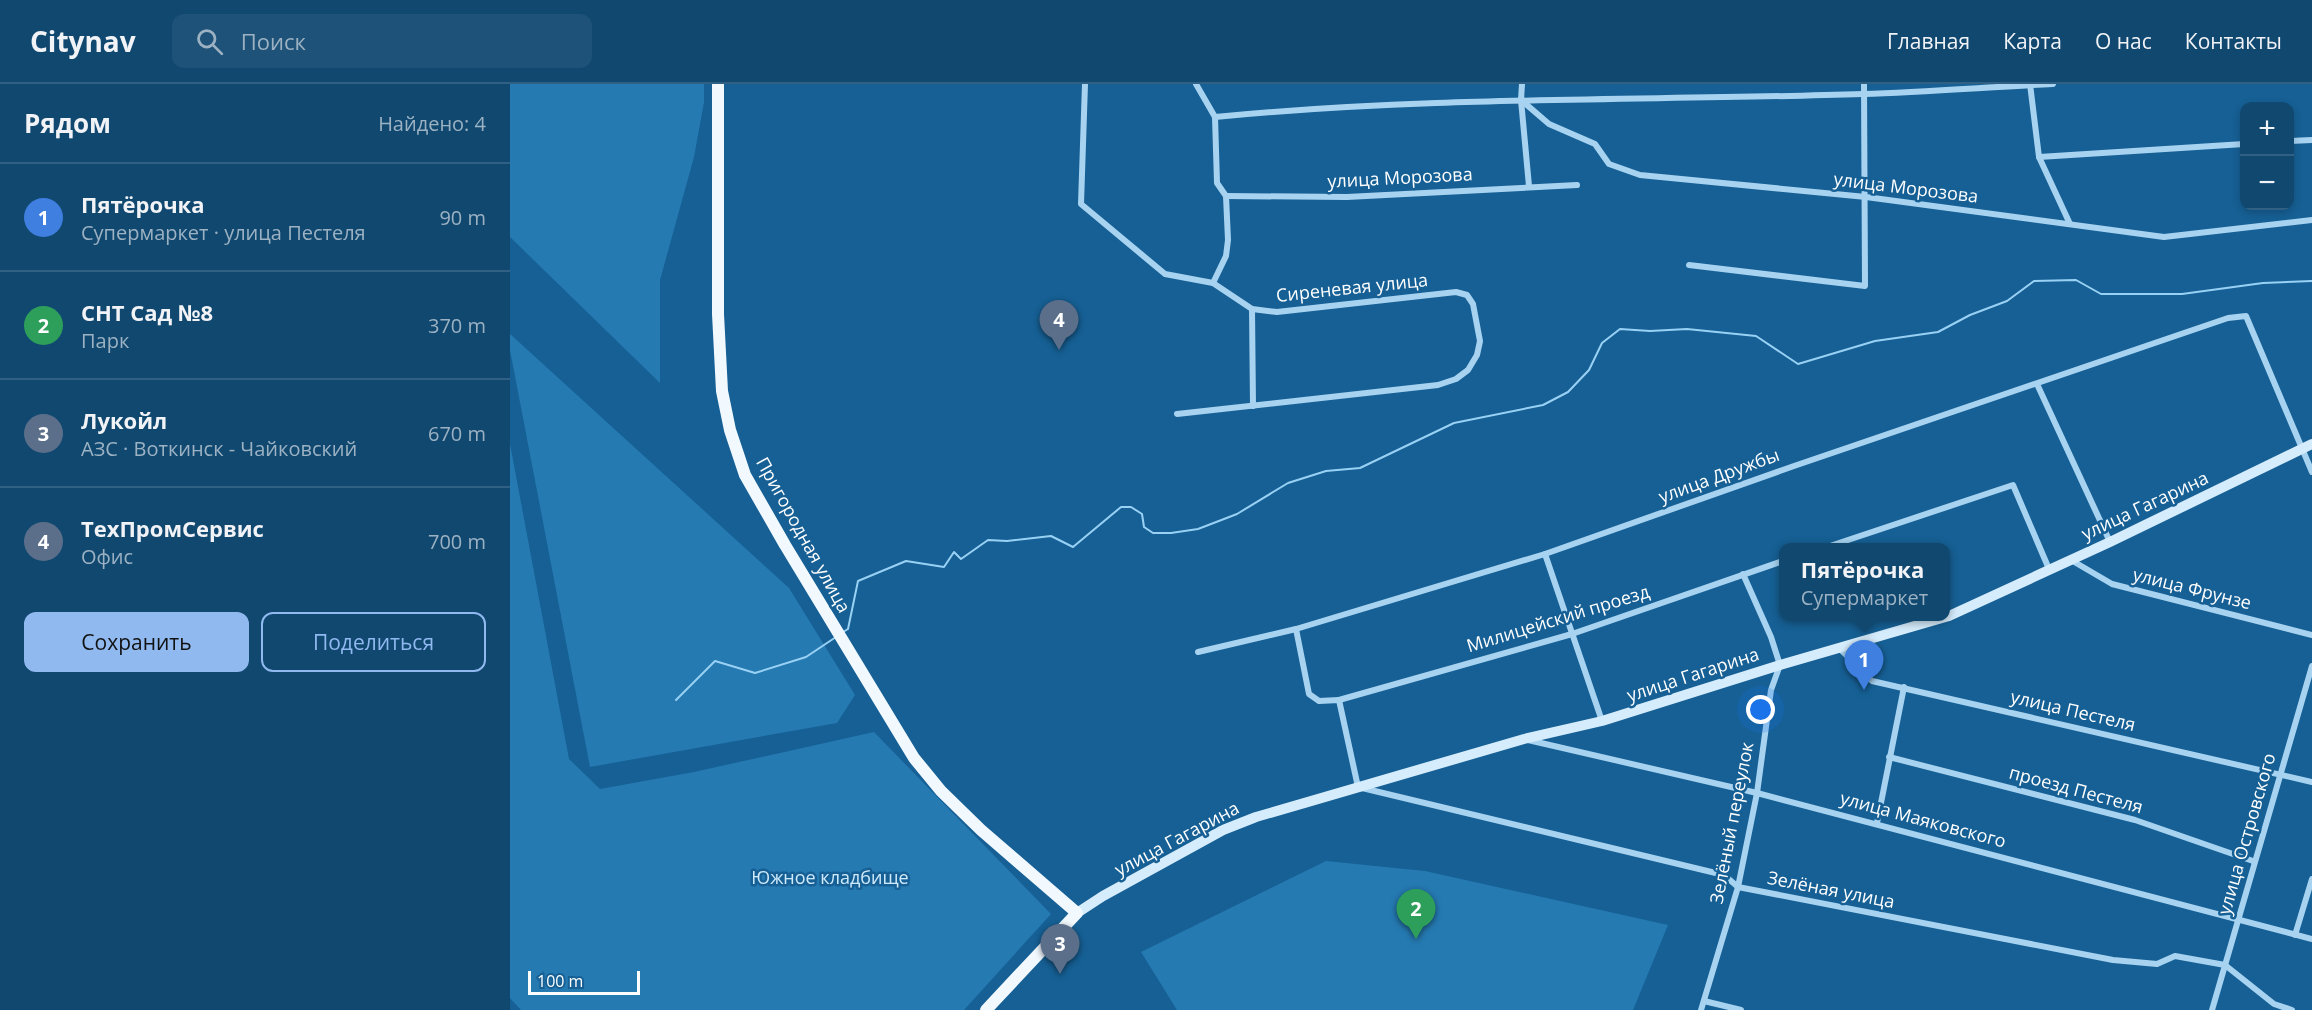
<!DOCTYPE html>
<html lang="ru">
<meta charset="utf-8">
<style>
body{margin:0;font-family:"Open Sans",sans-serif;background:#1e5278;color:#f1f3f6}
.controls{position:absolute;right:18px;top:18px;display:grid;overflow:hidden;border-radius:12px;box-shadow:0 3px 9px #0003}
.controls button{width:54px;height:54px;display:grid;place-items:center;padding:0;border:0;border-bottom:2px solid #306083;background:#104870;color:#f1f3f6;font:30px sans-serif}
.scale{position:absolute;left:18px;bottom:15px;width:112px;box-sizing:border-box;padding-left:6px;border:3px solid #fff;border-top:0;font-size:16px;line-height:21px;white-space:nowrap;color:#fff;-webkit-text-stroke:4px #166095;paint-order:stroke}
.you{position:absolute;left:1251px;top:626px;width:21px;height:21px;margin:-15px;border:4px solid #fff;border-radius:50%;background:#1a73e8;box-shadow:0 0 0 9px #1a73e833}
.badge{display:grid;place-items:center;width:39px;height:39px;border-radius:50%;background:#90b9f0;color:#fff;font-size:20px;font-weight:700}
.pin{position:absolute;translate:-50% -50px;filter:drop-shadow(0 2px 3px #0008)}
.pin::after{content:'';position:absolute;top:32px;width:21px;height:18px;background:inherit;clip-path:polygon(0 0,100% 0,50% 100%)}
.popup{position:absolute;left:1269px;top:459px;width:171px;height:78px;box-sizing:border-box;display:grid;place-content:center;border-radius:12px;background:#104870;filter:drop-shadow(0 2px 4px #0005);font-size:20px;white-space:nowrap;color:#9cb2c3}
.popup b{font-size:22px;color:#f1f3f6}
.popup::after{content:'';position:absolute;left:50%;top:100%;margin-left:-12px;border:12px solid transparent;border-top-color:#104870}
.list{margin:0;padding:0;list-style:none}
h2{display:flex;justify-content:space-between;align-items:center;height:78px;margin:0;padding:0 24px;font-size:26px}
h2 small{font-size:20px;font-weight:400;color:#9cb2c3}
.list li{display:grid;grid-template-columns:39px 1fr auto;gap:18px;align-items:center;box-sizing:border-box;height:108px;padding:0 24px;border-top:2px solid #306083}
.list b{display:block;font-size:22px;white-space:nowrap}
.list p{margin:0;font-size:20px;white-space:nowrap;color:#9cb2c3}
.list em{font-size:20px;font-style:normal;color:#9cb2c3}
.actions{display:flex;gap:12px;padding:18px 24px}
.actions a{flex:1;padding:14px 0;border:2px solid #90b9f0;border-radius:12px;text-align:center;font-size:21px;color:#90b9f0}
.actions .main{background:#90b9f0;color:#111}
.icon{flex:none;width:33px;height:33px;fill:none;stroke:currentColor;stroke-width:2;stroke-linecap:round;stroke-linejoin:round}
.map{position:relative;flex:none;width:1802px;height:926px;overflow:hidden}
header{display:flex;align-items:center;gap:36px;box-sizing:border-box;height:84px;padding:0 30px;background:#104870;border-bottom:2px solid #306083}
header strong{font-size:28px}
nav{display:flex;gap:33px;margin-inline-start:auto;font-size:21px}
.search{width:420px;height:54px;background:#1e5278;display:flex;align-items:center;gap:15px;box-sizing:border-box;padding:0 21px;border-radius:12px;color:#9cb2c3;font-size:22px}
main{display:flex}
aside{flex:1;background:#104870}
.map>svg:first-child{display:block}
.green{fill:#257ab2}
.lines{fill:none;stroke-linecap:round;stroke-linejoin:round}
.stream{stroke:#99d1f4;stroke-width:2}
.street{stroke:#a7d3f1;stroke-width:6}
.secondary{stroke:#d5ecfc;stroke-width:10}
.primary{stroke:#f1f9ff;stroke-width:12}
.labels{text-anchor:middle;stroke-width:5;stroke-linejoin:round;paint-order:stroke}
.street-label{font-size:18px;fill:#fff;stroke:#166095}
.park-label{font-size:18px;fill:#ceeafc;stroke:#166095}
</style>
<header>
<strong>Citynav</strong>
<div class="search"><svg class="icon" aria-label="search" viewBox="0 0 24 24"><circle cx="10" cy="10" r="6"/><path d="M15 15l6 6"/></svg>Поиск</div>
<nav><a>Главная</a><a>Карта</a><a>О нас</a><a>Контакты</a></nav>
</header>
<main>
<aside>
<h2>Рядом<small>Найдено: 4</small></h2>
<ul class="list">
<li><span class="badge" style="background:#3f7fe0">1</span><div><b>Пятёрочка</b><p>Супермаркет · улица Пестеля</p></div><em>90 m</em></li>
<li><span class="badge" style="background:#2e9e5b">2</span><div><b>СНТ Сад №8</b><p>Парк</p></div><em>370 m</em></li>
<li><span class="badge" style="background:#5c6f8a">3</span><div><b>Лукойл</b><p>АЗС · Воткинск - Чайковский</p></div><em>670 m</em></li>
<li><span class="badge" style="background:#5c6f8a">4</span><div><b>ТехПромСервис</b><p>Офис</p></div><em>700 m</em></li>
</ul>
<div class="actions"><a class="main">Сохранить</a><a>Поделиться</a></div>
</aside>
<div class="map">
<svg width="1802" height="926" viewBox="0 0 1802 926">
<rect width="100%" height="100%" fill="#166095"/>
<!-- green -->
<g class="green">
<polygon points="0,0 194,0 194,18 184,73 150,196 150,299 0,153"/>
<polygon points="0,250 279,504 345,611 327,639 80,683 0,266"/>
<polygon points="0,360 59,675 90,705 184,688 364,648 541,830 454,926 11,926 0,914"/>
<polygon points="816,777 915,787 1158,841 1123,926 667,926 631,868"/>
</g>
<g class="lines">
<!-- stream -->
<g class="stream">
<polyline points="333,548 338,545 348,497 396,477 434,483 444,468 451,475 478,456 497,457 541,452 563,463 611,423 621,423 632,430 634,443 643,449 661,449 688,445 727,430 778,399 816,387 850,384 944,339 1033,321 1058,308 1079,286 1092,259 1110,245 1140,247 1177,245 1246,252 1288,280 1365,257 1428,248 1460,231 1497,217 1524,197 1566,196 1591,210 1672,210 1753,199 1802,197"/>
<polyline points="166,616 205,577 245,589 296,573 326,553"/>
</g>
<!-- street -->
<g class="street">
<polyline points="575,0 571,120 655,190 703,199 742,225 767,228 946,208 957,211 963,220 970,257 967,271 958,286 946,295 928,301 667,330"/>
<polyline points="686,0 705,33 707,99 716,112 718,156 716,172 703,199"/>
<polyline points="1012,0 1011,16 1019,102"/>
<polyline points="1520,0 1529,73 1560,140"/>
<polyline points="1011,16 1039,40 1085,60 1099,80 1130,91 1356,113 1654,153 1802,136"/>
<path d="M705 33C920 12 1137 17 1353 10 1416 8 1480 3 1543 0"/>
<polyline points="1780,57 1802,56"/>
<polyline points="1529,73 1734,60"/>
<polyline points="716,112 837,113 1067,101"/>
<polyline points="1179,181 1355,202 1354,0"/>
<polyline points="742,225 743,322"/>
<polyline points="1527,300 1600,458"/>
<polyline points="1314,464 1503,401 1539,485"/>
<polyline points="1035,470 1092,637"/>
<polyline points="1561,476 1602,500 1802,551"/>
<polyline points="786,545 799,610 809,617 829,616 848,703 1214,791 1228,803 1603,876 1647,880 1665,872 1715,881 1764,920 1782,926"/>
<polyline points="1329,564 1362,597 1802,698"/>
<polyline points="688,568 786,545 1035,470 1284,382 1718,234 1736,232 1802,388"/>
<polyline points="829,616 1062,550 1273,477"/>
<polyline points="1018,656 1247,709 1802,855"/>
<polyline points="1379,673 1625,736 1743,777"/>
<polyline points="1367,739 1394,603"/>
<polyline points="1785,851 1802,795"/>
<polyline points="1194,917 1231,926"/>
<polyline points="1191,926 1228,803 1247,709 1261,606 1270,581 1261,553 1233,490"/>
<polyline points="1702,926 1802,582"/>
</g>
<!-- secondary -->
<polyline class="secondary" points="567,829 593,812 713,746 746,733 1014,655 1092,637 1270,581 1439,532 1600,458 1802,360"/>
<!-- primary -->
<polyline class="primary" points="208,0 208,230 212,307 220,346 235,391 275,461 404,674 431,707 471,746 567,829 476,926"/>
</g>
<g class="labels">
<!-- street labels -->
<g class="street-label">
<text transform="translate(890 94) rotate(-3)" y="6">улица Морозова</text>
<text transform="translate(1396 104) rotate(7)" y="6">улица Морозова</text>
<text transform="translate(842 204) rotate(-6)" y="6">Сиреневая улица</text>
<text transform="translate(1209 392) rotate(-20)" y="6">улица Дружбы</text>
<text transform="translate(1635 422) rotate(-25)" y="6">улица Гагарина</text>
<text transform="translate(293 451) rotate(61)" y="6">Пригородная улица</text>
<text transform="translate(1682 505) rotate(14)" y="6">улица Фрунзе</text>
<text transform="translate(1048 535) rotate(-17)" y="6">Милицейский проезд</text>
<text transform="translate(1183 591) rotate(-18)" y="6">улица Гагарина</text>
<text transform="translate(1563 627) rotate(13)" y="6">улица Пестеля</text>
<text transform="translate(1566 706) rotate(15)" y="6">проезд Пестеля</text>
<text transform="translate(1413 736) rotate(15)" y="6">улица Маяковского</text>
<text transform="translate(1222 739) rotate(-79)" y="6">Зелёный переулок</text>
<text transform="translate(1737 750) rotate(-74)" y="6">улица Островского</text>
<text transform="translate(667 755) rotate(-28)" y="6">улица Гагарина</text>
<text transform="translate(1321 806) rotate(11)" y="6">Зелёная улица</text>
</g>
<!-- park labels -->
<g class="park-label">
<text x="320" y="800">Южное кладбище</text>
</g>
</g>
</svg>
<div class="controls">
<button>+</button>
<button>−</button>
</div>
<div class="scale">100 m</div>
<div class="you"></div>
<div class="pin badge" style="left:1354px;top:606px;background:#3f7fe0">1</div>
<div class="popup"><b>Пятёрочка</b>Супермаркет</div>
<div class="pin badge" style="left:906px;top:855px;background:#2e9e5b">2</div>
<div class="pin badge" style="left:550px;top:890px;background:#5c6f8a">3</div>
<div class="pin badge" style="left:549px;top:266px;background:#5c6f8a">4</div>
</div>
</main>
